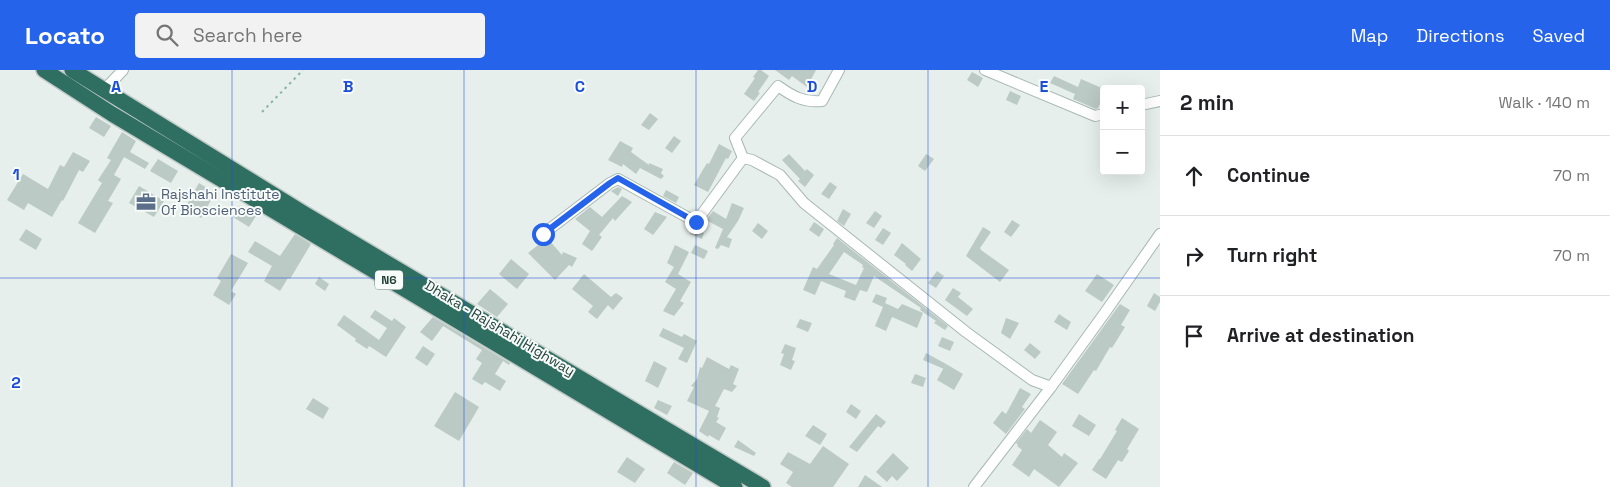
<!DOCTYPE html>
<meta charset="utf-8">
<style>
body{margin:0;font-family:"Space Grotesk",sans-serif;background:#f2f2f2;color:#202124}
.controls{position:absolute;right:15px;top:15px;display:grid;overflow:hidden;border-radius:5px;box-shadow:0 5px 20px #0002}
.controls button{width:45px;height:45px;display:grid;place-items:center;padding:0;border:0;border-bottom:1px solid #e0e0e0;background:#fff;color:#202124;font:25px sans-serif}
.stop{position:absolute;width:15px;height:15px;margin:-11px;border:4px solid #2563eb;border-radius:50%;background:#fff}
.stop.end{background:#2563eb;border-color:#fff;box-shadow:0 1px 5px #0008}
.list{margin:0;padding:0;list-style:none}
h2{display:flex;justify-content:space-between;align-items:center;height:65px;margin:0;padding:0 20px;font-size:21px}
h2 small{font-size:16px;font-weight:400;color:#757577}
.list li{display:grid;grid-template-columns:32px 1fr auto;gap:15px;align-items:center;box-sizing:border-box;height:80px;padding:0 20px;border-top:1px solid #e0e0e0}
.list b{display:block;font-size:19px;white-space:nowrap}
.list em{font-size:16px;font-style:normal;color:#757577}
.icon{flex:none;width:28px;height:28px;fill:none;stroke:currentColor;stroke-width:2;stroke-linecap:round;stroke-linejoin:round}
.map{position:relative;flex:none;width:1160px;height:417px;overflow:hidden}
header{display:flex;align-items:center;gap:30px;box-sizing:border-box;height:70px;padding:0 25px;background:#2563eb;color:#fff}
header strong{font-size:24px}
nav{display:flex;gap:28px;margin-inline-start:auto;font-size:18px}
.search{width:350px;height:45px;background:#f2f2f2;display:flex;align-items:center;gap:12px;box-sizing:border-box;padding:0 18px;border-radius:5px;color:#757577;font-size:19px}
main{display:flex}
aside{flex:1;background:#fff}
.map>svg:first-child{display:block}
.building{fill:#bbcac4;fill-rule:evenodd}
.lines{fill:none;stroke-linecap:round;stroke-linejoin:round}
.street-casing{stroke:#a8b8b2;stroke-width:12}
.highway-casing{stroke:#c2cac8;stroke-width:18}
.path{stroke:#86b3a5;stroke-width:2;stroke-dasharray:2.5 4;stroke-linecap:butt}
.street{stroke:#fff;stroke-width:10}
.highway{stroke:#2f6f62;stroke-width:15}
.route{stroke:#2563eb;stroke-width:6}
.grid{fill:none;stroke:#1d4ed8;stroke-width:1;stroke-opacity:0.55}
.labels{text-anchor:middle;stroke-width:4;stroke-linejoin:round;paint-order:stroke}
.shield{fill:#f7fbf9;stroke:#637a73;stroke-width:1}
.shield-label{font-size:12px;font-weight:bold;fill:#24423a}
.service-label{font-size:14px;fill:#4e5e75;stroke:#f7fbf9;text-anchor:start}
.street-label{font-size:14px;fill:#24423a;stroke:#f7fbf9}
.grid-label{font-size:16px;text-anchor:middle;font-weight:bold;fill:#1d4ed8;stroke:#f7fbf9;stroke-width:4;stroke-linejoin:round;paint-order:stroke}
</style>
<header>
<strong>Locato</strong>
<div class="search"><svg class="icon" aria-label="search" viewBox="0 0 24 24"><circle cx="10" cy="10" r="6"/><path d="M15 15l6 6"/></svg>Search here</div>
<nav><a>Map</a><a>Directions</a><a>Saved</a></nav>
</header>
<main>
<div class="map">
<svg width="1160" height="417" viewBox="0 0 1160 417">
<rect width="100%" height="100%" fill="#e6efeb"/>
<!-- building -->
<g class="building">
<polygon points="758,0 761,0 769,6 758,22 760,23 754,31 744,24 755,8 753,7"/>
<polygon points="775,0 816,0 807,17 792,6 789,10"/>
<polygon points="972,2 983,8 978,17 967,10"/>
<polygon points="1054,6 1078,17 1081,9 1104,19 1104,33 1101,32 1098,38 1096,39 1073,29 1075,24 1050,13"/>
<polygon points="1010,21 1021,26 1017,35 1006,30"/>
<polygon points="650,43 658,49 649,60 641,55"/>
<polygon points="96,47 111,56 104,67 89,58"/>
<polygon points="122,62 136,71 130,82 149,93 145,99 124,87 114,105 121,109 108,131 113,133 95,163 78,153 102,113 98,110 111,90 107,88"/>
<polygon points="674,66 681,71 672,83 665,78"/>
<polygon points="620,71 633,78 631,82 649,95 649,93 663,99 661,103 664,106 661,109 640,98 636,104 623,94 622,97 608,90"/>
<polygon points="719,74 732,81 728,89 726,88 708,122 694,115 707,93 709,94"/>
<polygon points="73,82 90,91 83,102 79,100 63,131 62,130 52,147 28,133 24,140 7,130 23,104 48,119 60,95 64,97"/>
<polygon points="789,84 805,101 807,99 814,105 805,117 798,111 800,109 782,90"/>
<polygon points="926,84 934,89 925,101 918,96"/>
<polygon points="158,89 178,101 171,113 150,101"/>
<polygon points="830,112 837,117 829,129 821,124"/>
<polygon points="199,113 215,123 201,148 185,138"/>
<polygon points="139,116 164,131 154,147 129,133"/>
<polygon points="618,117 622,119 618,126 611,121"/>
<polygon points="666,120 679,127 676,133 663,126"/>
<polygon points="622,126 632,132 615,151 613,148 599,165 602,167 592,181 582,174 590,161 575,149 590,137 602,147"/>
<polygon points="732,133 744,138 738,151 727,167 732,169 729,178 721,175 718,179 715,178 723,159 706,150 713,141 726,149"/>
<polygon points="239,136 256,146 249,157 233,147"/>
<polygon points="843,139 851,144 844,156 837,151"/>
<polygon points="875,141 882,146 874,158 866,153"/>
<polygon points="655,142 667,147 653,165 644,159"/>
<polygon points="1012,150 1020,155 1011,167 1004,162"/>
<polygon points="814,152 824,159 819,167 809,160"/>
<polygon points="758,153 768,161 762,169 752,161"/>
<polygon points="983,157 991,162 980,178 981,180 1009,200 1000,212 966,186"/>
<polygon points="693,158 704,163 702,169 690,164"/>
<polygon points="883,158 891,163 883,175 875,170"/>
<polygon points="26,159 42,169 36,180 19,170"/>
<polygon points="295,164 311,174 290,209 288,208 280,221 264,211 272,196 248,182 255,171 280,186"/>
<path d="M837 168 948 256 945 260 934 253 936 251 920 240 921 238 874 206 867 222 860 220 855 231 844 227 846 221 821 211 815 225 803 220 813 197 817 199 834 175 833 174ZM844 182 863 195 862 197 864 198 856 215 829 204Z"/>
<polygon points="548,169 562,185 563,182 577,188 572,197 569,195 555,210 528,183 543,171"/>
<polygon points="902,173 921,189 912,201 905,195 906,194 894,185"/>
<polygon points="675,175 689,182 678,204 691,212 680,231 684,233 674,246 663,241 676,219 665,212 674,197 667,193"/>
<polygon points="695,175 708,181 704,189 691,183"/>
<polygon points="231,184 248,193 231,221 236,224 229,235 213,225 221,211 217,208"/>
<polygon points="511,189 529,204 517,219 499,204"/>
<polygon points="937,201 944,206 936,218 928,213"/>
<polygon points="584,204 611,227 616,223 623,228 613,240 608,235 597,249 588,242 593,236 572,219"/>
<polygon points="1097,204 1114,215 1102,232 1085,221"/>
<polygon points="319,207 329,214 325,221 315,214"/>
<polygon points="953,218 961,223 958,227 973,239 967,246 945,230"/>
<polygon points="490,219 508,234 497,247 477,234"/>
<polygon points="1154,223 1160,227 1160,232 1155,241 1147,236"/>
<polygon points="876,224 887,228 885,233 898,239 902,234 923,243 917,258 892,247 886,261 875,256 883,237 872,232"/>
<polygon points="1120,234 1130,240 1121,255 1125,257 1112,278 1110,277 1096,301 1094,300 1078,324 1062,314"/>
<polygon points="375,240 392,251 394,248 406,257 386,287 369,276 367,279 355,271 356,269 337,255 344,245 379,270 387,258 370,247"/>
<polygon points="1059,244 1071,252 1067,260 1054,252"/>
<polygon points="433,247 510,293 509,295 503,291 495,304 506,311 500,321 485,312 482,315 472,309 482,293 476,289 482,280 443,256 432,271 420,262"/>
<polygon points="1006,248 1019,253 1010,269 1001,263"/>
<polygon points="800,249 812,253 808,262 796,257"/>
<polygon points="663,258 682,267 684,264 697,271 687,293 678,289 684,278 659,266"/>
<polygon points="942,267 954,272 950,281 938,276"/>
<polygon points="1030,273 1041,282 1035,289 1024,280"/>
<polygon points="785,274 796,278 792,290 795,291 791,300 780,295 784,284 781,283"/>
<polygon points="423,276 435,284 427,296 415,288"/>
<polygon points="926,283 946,294 944,299 923,290"/>
<polygon points="707,287 729,299 731,295 739,299 733,314 737,316 732,322 724,319 715,336 720,338 717,347 719,348 716,352 726,358 719,371 709,365 708,367 699,361 709,341 687,331 694,317 691,316 697,309 700,297 702,298"/>
<polygon points="654,291 667,298 658,318 645,311"/>
<polygon points="946,294 963,304 954,320 937,310"/>
<polygon points="915,304 926,308 923,317 911,313"/>
<polygon points="1020,318 1031,324 1022,337 1025,339 1006,364 993,353 1002,341 1006,344"/>
<polygon points="455,322 479,337 459,371 434,356"/>
<polygon points="313,328 329,338 323,349 306,339"/>
<polygon points="658,330 672,336 667,345 654,338"/>
<polygon points="851,334 861,341 856,349 846,342"/>
<polygon points="876,344 886,352 881,358 878,356 857,382 849,377"/>
<polygon points="1079,344 1096,355 1089,366 1072,356"/>
<polygon points="1122,348 1139,359 1127,379 1129,381 1122,392 1118,390 1106,409 1092,400 1099,389 1100,389 1117,361 1115,360"/>
<polygon points="1040,350 1057,362 1048,375 1062,387 1064,383 1078,393 1059,417 1034,399 1029,407 1012,395 1022,380 1017,376 1018,375 1016,373 1027,359 1031,363"/>
<polygon points="813,355 827,364 820,375 805,366"/>
<polygon points="738,370 756,383 754,386 734,377"/>
<polygon points="823,376 849,394 833,417 792,417 786,413 793,402 780,394 788,382 810,394"/>
<polygon points="893,383 909,398 897,411 892,406 887,412 876,402"/>
<polygon points="627,387 645,399 635,413 617,402"/>
<polygon points="674,392 693,403 685,415 667,403"/>
<polygon points="865,405 882,417 858,417"/>
</g>
<g class="lines">
<defs>
<g id="street">
<polyline points="985,0 1095,46 1104,44"/>
<polyline points="104,20 123,0"/>
<polyline points="1141,35 1160,31"/>
<path d="M743 88 735 68 778 16C792 26 804 33 822 31L839 0"/>
<polyline points="543,164 610,113 618,109 696,152 743,88 752,90 780,105 804,133 966,262 1032,310 1051,317 1104,244 1160,164"/>
<polyline points="974,417 1051,317"/>
</g>
<g id="highway">
<polyline points="44,0 112,44 735,417"/>
<polyline points="72,0 303,143 763,417"/>
</g>
</defs>
<!-- street casing -->
<use href="#street" class="street-casing"/>
<!-- highway casing -->
<use href="#highway" class="highway-casing"/>
<!-- path -->
<polyline class="path" points="262,42 303,0"/>
<!-- street -->
<use href="#street" class="street"/>
<!-- highway -->
<use href="#highway" class="highway"/>
</g>
<g class="lines">
<!-- route -->
<polyline class="route" points="543,164 610,113 618,108 696,152"/>
</g>
<!-- grid -->
<path class="grid" d="M232 0V417M464 0V417M696 0V417M928 0V417M0 208H1160"/>
<!-- icons -->
<defs>
<symbol id="office-bare" viewBox="-9 -9 18 18"><path d="M-6-3h4V-5.5h4V-3h4V5H-6ZM-1-4.5V-3h2v-1.5ZM-6 0V1H6V0Z" fill="#5c6f8a" stroke="#f7fbf9" stroke-width="2.5" paint-order="stroke"/></symbol>
</defs>
<g fill-rule="evenodd">
<use href="#office-bare" x="132" y="118" width="28" height="28"/>
</g>
<g class="labels">
<!-- shield labels -->
<rect class="shield" x="375" y="200.5" width="28" height="19" rx="4"/>
<g class="shield-label">
<text x="389" y="214">N6</text>
</g>
<!-- service labels -->
<g class="service-label">
<text x="161" y="129">Rajshahi Institute<tspan x="161" dy="16">Of Biosciences</tspan></text>
</g>
<!-- street labels -->
<g class="street-label">
<text transform="translate(500 258) rotate(31)" y="5">Dhaka - Rajshahi Highway</text>
</g>
</g>
<g class="grid-label">
<text x="116" y="22">A</text>
<text x="348" y="22">B</text>
<text x="580" y="22">C</text>
<text x="812" y="22">D</text>
<text x="1044" y="22">E</text>
<text x="16" y="110">1</text>
<text x="16" y="318">2</text>
</g>
</svg>
<div class="controls">
<button>+</button>
<button>−</button>
</div>
<div class="stop" style="left:543px;top:164px"></div>
<div class="stop end" style="left:696px;top:152px"></div>
</div>
<aside>
<h2>2 min<small>Walk · 140 m</small></h2>
<ul class="list">
<li><svg class="icon" aria-label="ahead" viewBox="0 0 24 24"><path d="M12 20V5M6 11l6-6 6 6"/></svg><div><b>Continue</b></div><em>70 m</em></li>
<li><svg class="icon" aria-label="right" viewBox="0 0 24 24"><path d="M7 20v-9h11M14 6l5 5-5 5"/></svg><div><b>Turn right</b></div><em>70 m</em></li>
<li><svg class="icon" aria-label="arrive" viewBox="0 0 24 24"><path d="M6 21V4h12l-3 4 3 4H6"/></svg><div><b>Arrive at destination</b></div></li>
</ul>
</aside>
</main>
